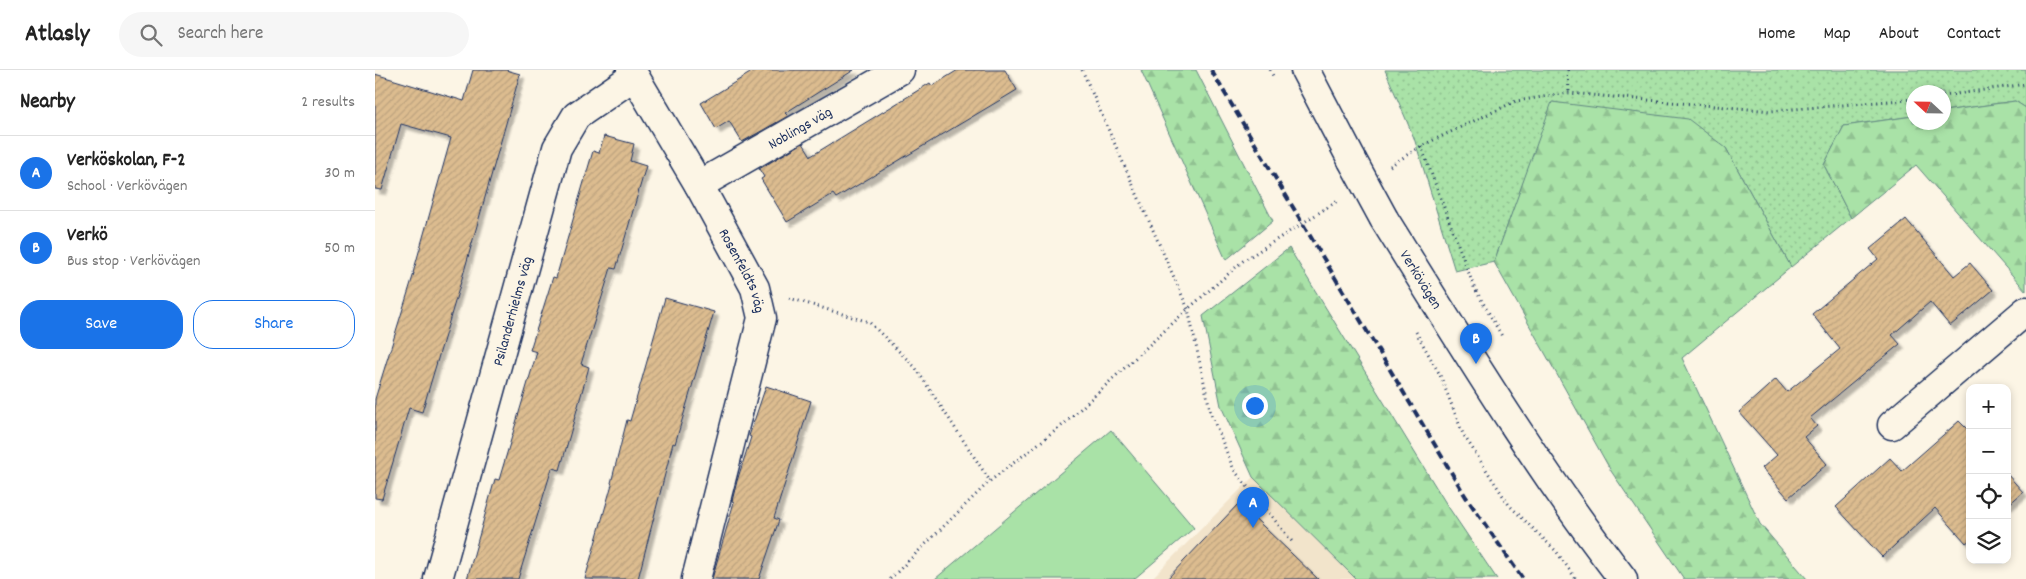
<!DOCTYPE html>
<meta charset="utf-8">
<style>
body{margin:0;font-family:Dekko,sans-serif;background:#f6f6f6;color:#222}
.controls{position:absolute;right:15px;bottom:15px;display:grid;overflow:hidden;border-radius:10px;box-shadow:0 2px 8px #0003}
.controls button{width:45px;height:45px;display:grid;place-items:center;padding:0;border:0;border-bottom:1px solid #e0e0e0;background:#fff;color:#222;font:25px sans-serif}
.compass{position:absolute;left:1531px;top:15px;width:45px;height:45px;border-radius:50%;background:#fff;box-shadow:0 2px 8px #0003;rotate:292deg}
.you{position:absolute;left:879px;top:335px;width:18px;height:18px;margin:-12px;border:4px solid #fff;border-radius:50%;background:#1a73e8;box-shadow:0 0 0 8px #1a73e833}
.badge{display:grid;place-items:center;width:32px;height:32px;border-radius:50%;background:#1a73e8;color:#fff;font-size:16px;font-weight:700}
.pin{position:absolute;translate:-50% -41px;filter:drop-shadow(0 1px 2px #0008)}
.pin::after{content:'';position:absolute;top:26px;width:18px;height:15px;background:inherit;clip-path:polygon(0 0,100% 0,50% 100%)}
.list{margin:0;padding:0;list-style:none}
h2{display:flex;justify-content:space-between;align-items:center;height:65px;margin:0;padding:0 20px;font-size:21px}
h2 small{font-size:16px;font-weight:400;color:#767676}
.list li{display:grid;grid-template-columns:32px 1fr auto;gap:15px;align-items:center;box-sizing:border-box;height:75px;padding:0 20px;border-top:1px solid #e0e0e0}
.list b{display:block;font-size:19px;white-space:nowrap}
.list p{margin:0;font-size:16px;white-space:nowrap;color:#767676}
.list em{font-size:16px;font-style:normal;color:#767676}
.actions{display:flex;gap:10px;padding:15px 20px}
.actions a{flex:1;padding:11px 0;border:1px solid #1a73e8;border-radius:20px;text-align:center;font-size:18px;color:#1a73e8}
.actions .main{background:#1a73e8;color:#fff}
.icon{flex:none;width:28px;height:28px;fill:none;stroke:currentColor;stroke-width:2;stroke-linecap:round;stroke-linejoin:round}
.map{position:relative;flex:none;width:1651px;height:509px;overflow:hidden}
header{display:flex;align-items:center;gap:30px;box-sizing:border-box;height:70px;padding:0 25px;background:#fff;border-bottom:1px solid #e0e0e0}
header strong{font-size:24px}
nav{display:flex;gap:28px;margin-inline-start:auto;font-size:18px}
.search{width:350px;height:45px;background:#f6f6f6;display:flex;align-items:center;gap:12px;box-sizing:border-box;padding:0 18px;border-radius:28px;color:#767676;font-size:19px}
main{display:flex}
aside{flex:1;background:#fff}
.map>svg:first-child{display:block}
.built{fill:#f2e4cb}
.grass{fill:url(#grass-dots);stroke:#628882}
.forest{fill:url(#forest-firs);stroke:#628882}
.pitch{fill:#a9e2a7;stroke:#628882}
.building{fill:url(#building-hatch);stroke:#1b2f5e;filter:url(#shadow)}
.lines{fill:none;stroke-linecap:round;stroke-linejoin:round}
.minor-casing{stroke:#1b2f5e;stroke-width:31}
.major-casing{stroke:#1b2f5e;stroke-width:31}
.path{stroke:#1b2f5e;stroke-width:3;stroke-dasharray:1 4;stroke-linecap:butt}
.minor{stroke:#fcf5e5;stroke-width:28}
.major{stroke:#fcf5e5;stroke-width:28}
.rail{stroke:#1b2f5e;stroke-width:4;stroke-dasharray:8 4;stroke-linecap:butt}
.major-bridge-casing{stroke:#1b2f5e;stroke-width:31;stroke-linecap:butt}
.major-bridge{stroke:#fcf5e5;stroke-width:28}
.labels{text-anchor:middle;stroke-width:4.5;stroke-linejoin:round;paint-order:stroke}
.street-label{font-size:15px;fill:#1b2f5e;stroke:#fcf5e5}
</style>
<header>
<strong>Atlasly</strong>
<div class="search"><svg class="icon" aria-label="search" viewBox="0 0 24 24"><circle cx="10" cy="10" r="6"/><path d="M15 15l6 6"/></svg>Search here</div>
<nav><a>Home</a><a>Map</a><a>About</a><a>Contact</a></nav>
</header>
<main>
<aside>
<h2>Nearby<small>2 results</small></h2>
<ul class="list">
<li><span class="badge">A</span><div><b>Verköskolan, F-2</b><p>School · Verkövägen</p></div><em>30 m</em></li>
<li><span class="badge">B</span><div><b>Verkö</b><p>Bus stop · Verkövägen</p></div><em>50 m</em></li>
</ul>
<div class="actions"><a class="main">Save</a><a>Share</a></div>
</aside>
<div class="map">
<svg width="1651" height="509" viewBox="0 0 1651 509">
<defs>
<pattern id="grass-dots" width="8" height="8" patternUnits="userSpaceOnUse" patternTransform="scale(1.25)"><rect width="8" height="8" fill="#a9e2a7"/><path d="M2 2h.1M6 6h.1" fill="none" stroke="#91c292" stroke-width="1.8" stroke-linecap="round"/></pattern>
<pattern id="forest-firs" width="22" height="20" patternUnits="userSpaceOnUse" patternTransform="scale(1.25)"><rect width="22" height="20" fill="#a9e2a7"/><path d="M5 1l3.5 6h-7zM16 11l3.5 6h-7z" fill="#91c292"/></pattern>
<pattern id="building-hatch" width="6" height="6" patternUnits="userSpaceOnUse" patternTransform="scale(1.25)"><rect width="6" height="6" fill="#dcbc8f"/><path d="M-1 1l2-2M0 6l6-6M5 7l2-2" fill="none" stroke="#bca27e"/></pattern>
<filter id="shadow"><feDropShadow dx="4.5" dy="4.5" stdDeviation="1" flood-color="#0004"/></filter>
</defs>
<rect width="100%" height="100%" fill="#fcf5e5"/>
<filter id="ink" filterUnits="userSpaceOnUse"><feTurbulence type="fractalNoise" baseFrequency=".02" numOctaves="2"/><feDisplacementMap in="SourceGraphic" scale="10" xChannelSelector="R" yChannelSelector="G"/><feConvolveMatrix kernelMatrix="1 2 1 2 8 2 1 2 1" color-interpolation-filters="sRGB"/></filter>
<g filter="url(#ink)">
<!-- built -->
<polygon class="built" points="878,407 981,509 776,509"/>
<!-- grass -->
<polygon class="grass" points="1010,0 1651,0 1651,38 1640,31 1569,41 1568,22 1538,22 1538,46 1469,56 1449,95 1476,148 1416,197 1351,78 1178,32 1119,192 1080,201 1039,68"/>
<!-- forest -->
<g class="forest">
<polygon points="766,0 821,0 898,151 851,190"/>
<polygon points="1640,31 1651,38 1651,221 1541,95 1476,148 1449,95 1469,56 1538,46 1538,52 1568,52 1569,41"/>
<polygon points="1177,32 1313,49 1351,78 1416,197 1307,288 1385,454 1432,509 1309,509 1236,401 1119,192"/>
<polygon points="914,178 1072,435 1122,509 981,509 878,407 846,336 828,246"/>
</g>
<!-- pitch -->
<polygon class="pitch" points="736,360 819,458 759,509 560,509"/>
<!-- building -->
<g class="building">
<polygon points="98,0 131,0 145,4 88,205 47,342 34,338 7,429 0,428 0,329 39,203 38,203 76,68 26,54 7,120 0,119 0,4 89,31"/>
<polygon points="380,0 479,0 410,43 413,46 367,72 354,51 341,59 326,33"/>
<polygon points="583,0 630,0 642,20 461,128 458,124 412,152 386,109 389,107 384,99 428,73 436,86 555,13 557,16"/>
<polygon points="229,66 259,74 255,91 271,96 241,199 236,198 206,294 214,297 185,400 177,398 143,509 92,509 120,409 124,410 162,282 155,280 178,207 181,208 218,81 224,83"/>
<polygon points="1531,149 1579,206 1595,193 1618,220 1575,256 1555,232 1517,265 1525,274 1435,348 1442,356 1429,367 1452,394 1413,428 1387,398 1402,385 1364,342 1401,309 1412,322 1465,279 1437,244 1503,189 1495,179"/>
<polygon points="290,228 339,242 300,374 298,373 263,509 210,509 237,414 236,413 252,350 255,351"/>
<polygon points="391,316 436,331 399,448 404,450 384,509 337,509 359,432 357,431 362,411 376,367 374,366"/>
<polygon points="1584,351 1595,362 1595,470 1591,473 1560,438 1507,487 1461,437 1515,388 1527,401"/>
<polygon points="1632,404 1648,422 1632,436"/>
<polygon points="864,433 943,509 792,509"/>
</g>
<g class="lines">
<defs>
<g id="minor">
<path id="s1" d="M256 0 324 115 380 218 387 248 321 509"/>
<path id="s2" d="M324 115 525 0"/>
<polyline points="1517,355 1651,241"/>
<path id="s3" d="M63 509 182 78 201 46 259 6"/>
</g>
<g id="major">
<polyline points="930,0 977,90"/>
<path id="s4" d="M1009 149C1085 271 1160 395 1248 509"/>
</g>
</defs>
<!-- minor casing -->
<use href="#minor" class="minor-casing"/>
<!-- major casing -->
<use href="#major" class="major-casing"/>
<!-- path -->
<g class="path">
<polyline points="707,0 813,239 836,344 859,400 919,474"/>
<polyline points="895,0 899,8"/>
<polyline points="1193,0 1194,23"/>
<polyline points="1568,26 1651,14"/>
<polyline points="1046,76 1099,217 1128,268"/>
<polyline points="1015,96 1046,76 1141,31 1194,23 1396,41 1538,29"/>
<polyline points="414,228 494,252 540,297 615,411"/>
<polyline points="1041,262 1065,305 1088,364 1134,435 1181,481 1201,509"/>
<polyline points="515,509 615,411 689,354 813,239 868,191 964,130"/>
</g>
<!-- minor -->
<use href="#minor" class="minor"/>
<!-- major -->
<use href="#major" class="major"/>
<!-- rail -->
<polyline class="rail" points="836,0 1091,427 1148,509"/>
<defs>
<polyline id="major-bridge" points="977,90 1009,149"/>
</defs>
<!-- major-bridge casing -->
<use href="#major-bridge" class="major-bridge-casing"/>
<!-- major-bridge -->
<use href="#major-bridge" class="major-bridge"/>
</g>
</g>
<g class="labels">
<!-- street labels -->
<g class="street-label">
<text dy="5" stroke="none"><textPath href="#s2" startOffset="116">Noblings väg</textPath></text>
<text dy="5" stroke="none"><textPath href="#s1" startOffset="230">Rosenfeldts väg</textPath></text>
<text dy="5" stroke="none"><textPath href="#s4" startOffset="71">Verkövägen</textPath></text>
<text dy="5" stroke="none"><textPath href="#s3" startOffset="278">Psilanderhielms väg</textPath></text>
</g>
</g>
</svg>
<div class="controls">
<button>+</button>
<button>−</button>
<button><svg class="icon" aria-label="locate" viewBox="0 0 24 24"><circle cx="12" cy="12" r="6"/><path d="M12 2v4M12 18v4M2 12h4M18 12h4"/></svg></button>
<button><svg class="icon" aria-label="layers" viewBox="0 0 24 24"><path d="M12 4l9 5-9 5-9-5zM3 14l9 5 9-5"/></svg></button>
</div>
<svg class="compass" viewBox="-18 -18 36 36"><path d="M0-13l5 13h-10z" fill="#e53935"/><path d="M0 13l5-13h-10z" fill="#767676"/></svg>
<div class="you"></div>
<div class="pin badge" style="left:878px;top:458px">A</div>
<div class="pin badge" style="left:1101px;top:294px">B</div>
</div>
</main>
